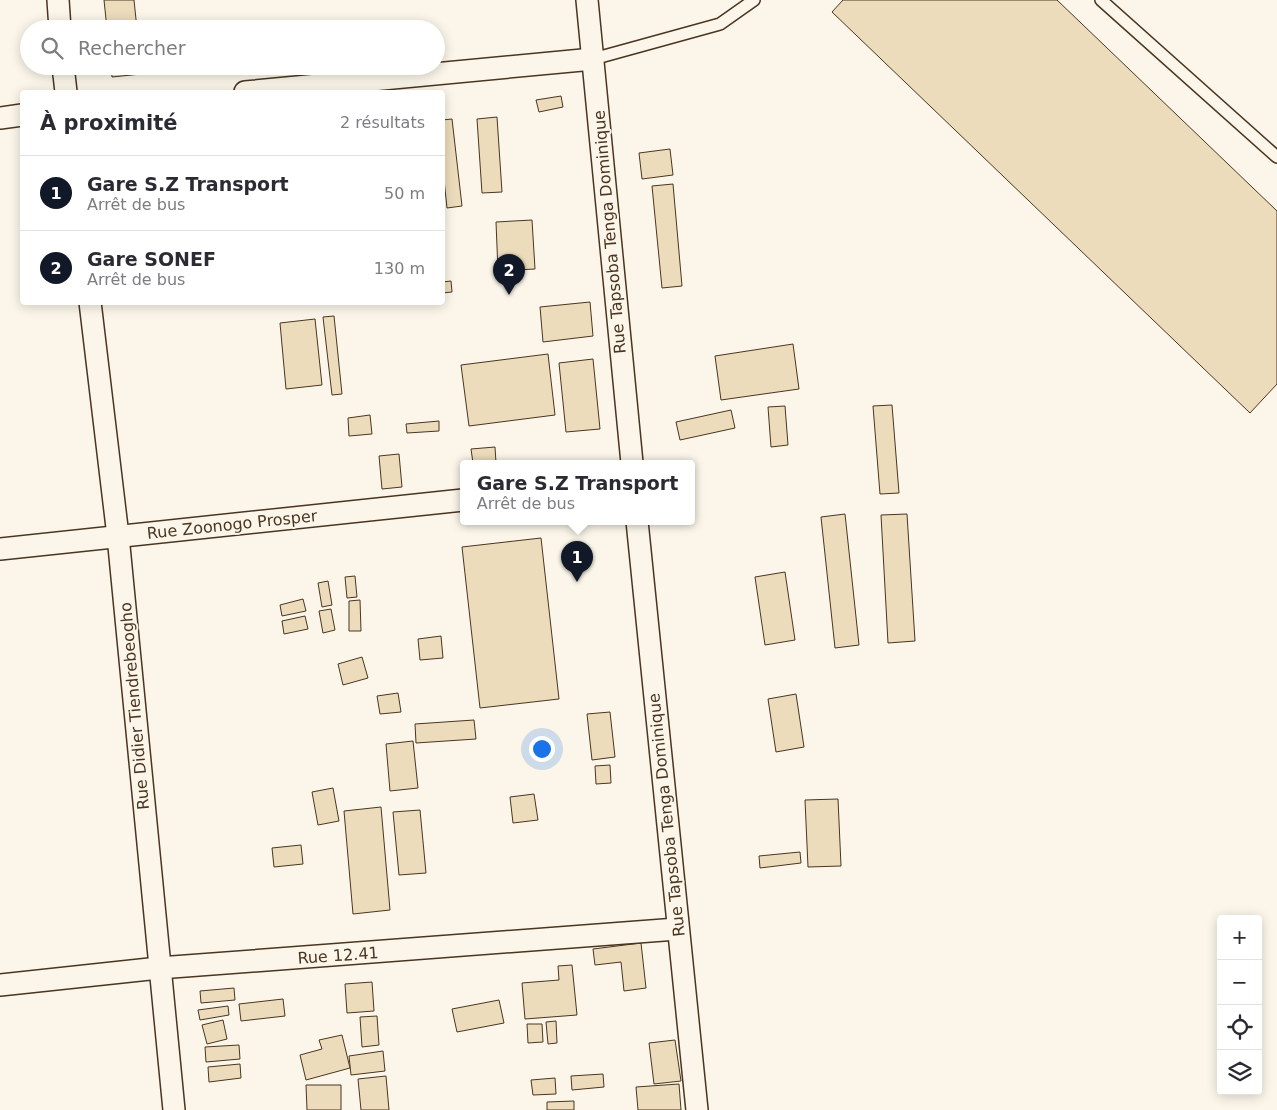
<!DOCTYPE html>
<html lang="fr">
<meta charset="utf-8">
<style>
body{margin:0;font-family:"DejaVu Sans",sans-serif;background:#f7f7f7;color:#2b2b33}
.controls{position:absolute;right:15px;bottom:15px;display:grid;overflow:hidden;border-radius:5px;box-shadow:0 2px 12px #0003}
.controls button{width:45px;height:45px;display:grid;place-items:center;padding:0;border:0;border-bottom:1px solid #e1e1e2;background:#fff;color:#2b2b33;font:25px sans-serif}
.you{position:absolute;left:541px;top:748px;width:18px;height:18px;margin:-12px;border:4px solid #fff;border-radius:50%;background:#1a73e8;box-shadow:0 0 0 8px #1a73e833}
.badge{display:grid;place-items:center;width:32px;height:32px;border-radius:50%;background:#111827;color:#fff;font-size:16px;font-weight:700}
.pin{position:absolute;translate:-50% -41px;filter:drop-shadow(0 1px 2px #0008)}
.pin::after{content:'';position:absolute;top:26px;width:18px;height:15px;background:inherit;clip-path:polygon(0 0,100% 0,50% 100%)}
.popup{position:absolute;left:460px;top:460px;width:235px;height:65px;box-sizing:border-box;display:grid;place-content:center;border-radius:5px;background:#fff;filter:drop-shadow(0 1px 4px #0005);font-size:16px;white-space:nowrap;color:#7c7c81}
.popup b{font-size:19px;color:#2b2b33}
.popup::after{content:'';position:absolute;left:50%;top:100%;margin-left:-10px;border:10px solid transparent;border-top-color:#fff}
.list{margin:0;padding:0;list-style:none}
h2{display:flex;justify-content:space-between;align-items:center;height:65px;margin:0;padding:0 20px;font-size:21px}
h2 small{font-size:16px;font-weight:400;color:#7c7c81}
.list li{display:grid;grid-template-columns:32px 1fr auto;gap:15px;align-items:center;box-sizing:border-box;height:75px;padding:0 20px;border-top:1px solid #e1e1e2}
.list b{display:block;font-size:19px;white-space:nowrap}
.list p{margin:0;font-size:16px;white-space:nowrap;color:#7c7c81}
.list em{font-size:16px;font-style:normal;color:#7c7c81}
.icon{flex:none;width:28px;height:28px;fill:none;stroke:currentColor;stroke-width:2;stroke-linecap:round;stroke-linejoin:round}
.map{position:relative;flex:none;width:1277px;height:1110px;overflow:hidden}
.search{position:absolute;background:#fff;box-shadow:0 2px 12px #0003;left:20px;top:20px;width:425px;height:55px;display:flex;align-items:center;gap:12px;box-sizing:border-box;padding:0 18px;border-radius:28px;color:#7c7c81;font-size:19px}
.panel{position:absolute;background:#fff;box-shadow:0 2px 12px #0003;left:20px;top:90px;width:425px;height:215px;border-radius:5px}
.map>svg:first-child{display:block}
.building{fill:#ecdcbc;stroke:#4a3520}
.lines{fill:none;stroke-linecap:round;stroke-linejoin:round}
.lane-casing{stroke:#4a3520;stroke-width:14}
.street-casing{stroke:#4a3520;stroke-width:24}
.lane{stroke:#fbf6e9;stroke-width:11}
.street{stroke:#fbf6e9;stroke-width:21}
.labels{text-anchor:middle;stroke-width:4;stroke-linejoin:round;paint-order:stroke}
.street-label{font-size:16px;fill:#4a3520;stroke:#fbf6e9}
</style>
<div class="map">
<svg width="1277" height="1110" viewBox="0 0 1277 1110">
<rect width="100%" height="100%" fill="#fbf6e9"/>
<!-- building -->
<g class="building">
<polygon points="104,0 134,0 137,29 107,29"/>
<polygon points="843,0 1057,0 1277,211 1277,384 1250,413 832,12"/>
<polygon points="111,66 141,66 141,74 112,77"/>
<polygon points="561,96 563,107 539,112 536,100"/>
<polygon points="497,117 502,192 482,193 477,119"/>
<polygon points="452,119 462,206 447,208 442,161 442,120"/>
<polygon points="670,149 673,175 642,179 639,153"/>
<polygon points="673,184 682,286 662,288 652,186"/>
<polygon points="532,220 535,269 498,271 496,222"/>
<polygon points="451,281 452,292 442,293 442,282"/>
<polygon points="590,302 593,336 543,342 540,307"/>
<polygon points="334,316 342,394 332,395 323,317"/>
<polygon points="315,319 322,385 286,389 280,323"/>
<polygon points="793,344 799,389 721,400 715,356"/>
<polygon points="548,354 555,415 469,426 461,365"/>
<polygon points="593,359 600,429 566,432 559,363"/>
<polygon points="892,405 899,493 880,494 873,406"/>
<polygon points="785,406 788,445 771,447 768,407"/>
<polygon points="731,410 735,428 680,440 676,422"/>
<polygon points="370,415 372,434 349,436 348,418"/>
<polygon points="439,421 439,431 407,433 406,424"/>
<polygon points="495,447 496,463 473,463 471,449"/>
<polygon points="399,454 402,487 382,489 379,456"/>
<polygon points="845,514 859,645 835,648 821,517"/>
<polygon points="907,514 915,641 888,643 881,515"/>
<polygon points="541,538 559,699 480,708 462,547"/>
<polygon points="785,572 795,640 765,645 755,577"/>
<polygon points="355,576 357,597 347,598 345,577"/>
<polygon points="328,581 332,605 322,607 318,583"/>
<polygon points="303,599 306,611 282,616 280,605"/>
<polygon points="360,600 361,631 349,631 349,601"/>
<polygon points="331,609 335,630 323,633 319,611"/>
<polygon points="305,616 308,629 284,634 282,621"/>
<polygon points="441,636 443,658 420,660 418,639"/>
<polygon points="362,657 368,678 343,685 338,664"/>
<polygon points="398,693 401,712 380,714 377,696"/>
<polygon points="796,694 804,747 776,752 768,699"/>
<polygon points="610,712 615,757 592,760 587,714"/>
<polygon points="474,720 476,739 416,743 415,724"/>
<polygon points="413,741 418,788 390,791 386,744"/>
<polygon points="610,765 611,783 596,784 595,766"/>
<polygon points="333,788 339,821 318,825 312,792"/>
<polygon points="534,794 538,820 513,823 510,797"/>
<polygon points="838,799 841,866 808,867 805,800"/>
<polygon points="381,807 390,910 353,914 344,811"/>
<polygon points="420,810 426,873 399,875 393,812"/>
<polygon points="301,845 303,864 274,867 272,848"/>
<polygon points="800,852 801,863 760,868 759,856"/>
<polygon points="641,943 646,988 624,991 621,962 595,965 593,949"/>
<polygon points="572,965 577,1015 525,1019 522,983 559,980 558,966"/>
<polygon points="372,982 374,1011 347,1013 345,984"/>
<polygon points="234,988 235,1000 201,1003 200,991"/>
<polygon points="283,999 285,1016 241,1021 239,1004"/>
<polygon points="499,1000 504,1023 457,1032 452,1009"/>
<polygon points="228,1006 229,1015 200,1020 198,1010"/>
<polygon points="377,1016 379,1045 362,1047 360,1017"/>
<polygon points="223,1020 227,1039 207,1044 202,1025"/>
<polygon points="556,1021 557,1043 548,1044 546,1022"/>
<polygon points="527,1024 542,1024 543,1042 528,1043"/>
<polygon points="342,1035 350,1068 306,1080 300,1055 322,1049 319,1040"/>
<polygon points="675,1040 681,1081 654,1084 649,1043"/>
<polygon points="239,1045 240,1059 206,1062 205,1047"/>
<polygon points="383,1051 385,1071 351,1075 349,1056"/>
<polygon points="240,1064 241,1078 209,1082 208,1067"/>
<polygon points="603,1074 604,1087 572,1090 571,1076"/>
<polygon points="386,1076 389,1110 361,1110 358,1079"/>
<polygon points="555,1078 556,1094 533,1095 531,1080"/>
<polygon points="679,1084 681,1110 638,1110 636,1087"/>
<polygon points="306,1085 341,1085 341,1110 307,1110"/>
<polygon points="574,1101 574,1110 547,1110 547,1102"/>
</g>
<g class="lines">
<defs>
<g id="lane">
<polyline points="1101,0 1277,157"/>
<polyline points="593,59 720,24 754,0"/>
</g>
<g id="street">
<polyline points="58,0 60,29"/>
<polyline points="587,0 632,463"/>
<polyline points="63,66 66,92"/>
<polyline points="245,92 593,59"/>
<polyline points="0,118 22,115"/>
<polyline points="90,302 118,536 174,1110"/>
<polyline points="637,521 697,1110"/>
<polyline points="0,549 463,500"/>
<polyline points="0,985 159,968 677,929"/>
</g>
</defs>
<!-- lane casing -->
<use href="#lane" class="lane-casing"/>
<!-- street casing -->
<use href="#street" class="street-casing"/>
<!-- lane -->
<use href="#lane" class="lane"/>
<!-- street -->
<use href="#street" class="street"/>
</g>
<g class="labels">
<!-- street labels -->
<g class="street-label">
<text transform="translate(609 232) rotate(-95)" y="6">Rue Tapsoba Tenga Dominique</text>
<text transform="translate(232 524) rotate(-6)" y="6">Rue Zoonogo Prosper</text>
<text transform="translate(134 706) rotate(-95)" y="6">Rue Didier Tiendrebeogho</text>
<text transform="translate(666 815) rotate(-96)" y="6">Rue Tapsoba Tenga Dominique</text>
<text transform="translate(338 955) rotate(-4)" y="6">Rue 12.41</text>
</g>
</g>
</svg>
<div class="controls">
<button>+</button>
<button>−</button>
<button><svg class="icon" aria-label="locate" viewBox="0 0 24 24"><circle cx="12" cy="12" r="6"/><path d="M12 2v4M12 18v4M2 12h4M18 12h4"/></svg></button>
<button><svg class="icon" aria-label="layers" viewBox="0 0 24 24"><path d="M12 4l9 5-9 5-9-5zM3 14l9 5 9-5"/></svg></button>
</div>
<div class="you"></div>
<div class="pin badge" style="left:577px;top:582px">1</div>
<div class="popup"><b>Gare S.Z Transport</b>Arrêt de bus</div>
<div class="pin badge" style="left:509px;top:295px">2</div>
<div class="search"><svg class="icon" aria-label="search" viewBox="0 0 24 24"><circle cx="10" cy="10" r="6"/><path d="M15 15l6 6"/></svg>Rechercher</div>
<section class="panel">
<h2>À proximité<small>2 résultats</small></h2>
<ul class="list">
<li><span class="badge">1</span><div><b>Gare S.Z Transport</b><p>Arrêt de bus</p></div><em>50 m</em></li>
<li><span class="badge">2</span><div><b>Gare SONEF</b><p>Arrêt de bus</p></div><em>130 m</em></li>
</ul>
</section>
</div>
